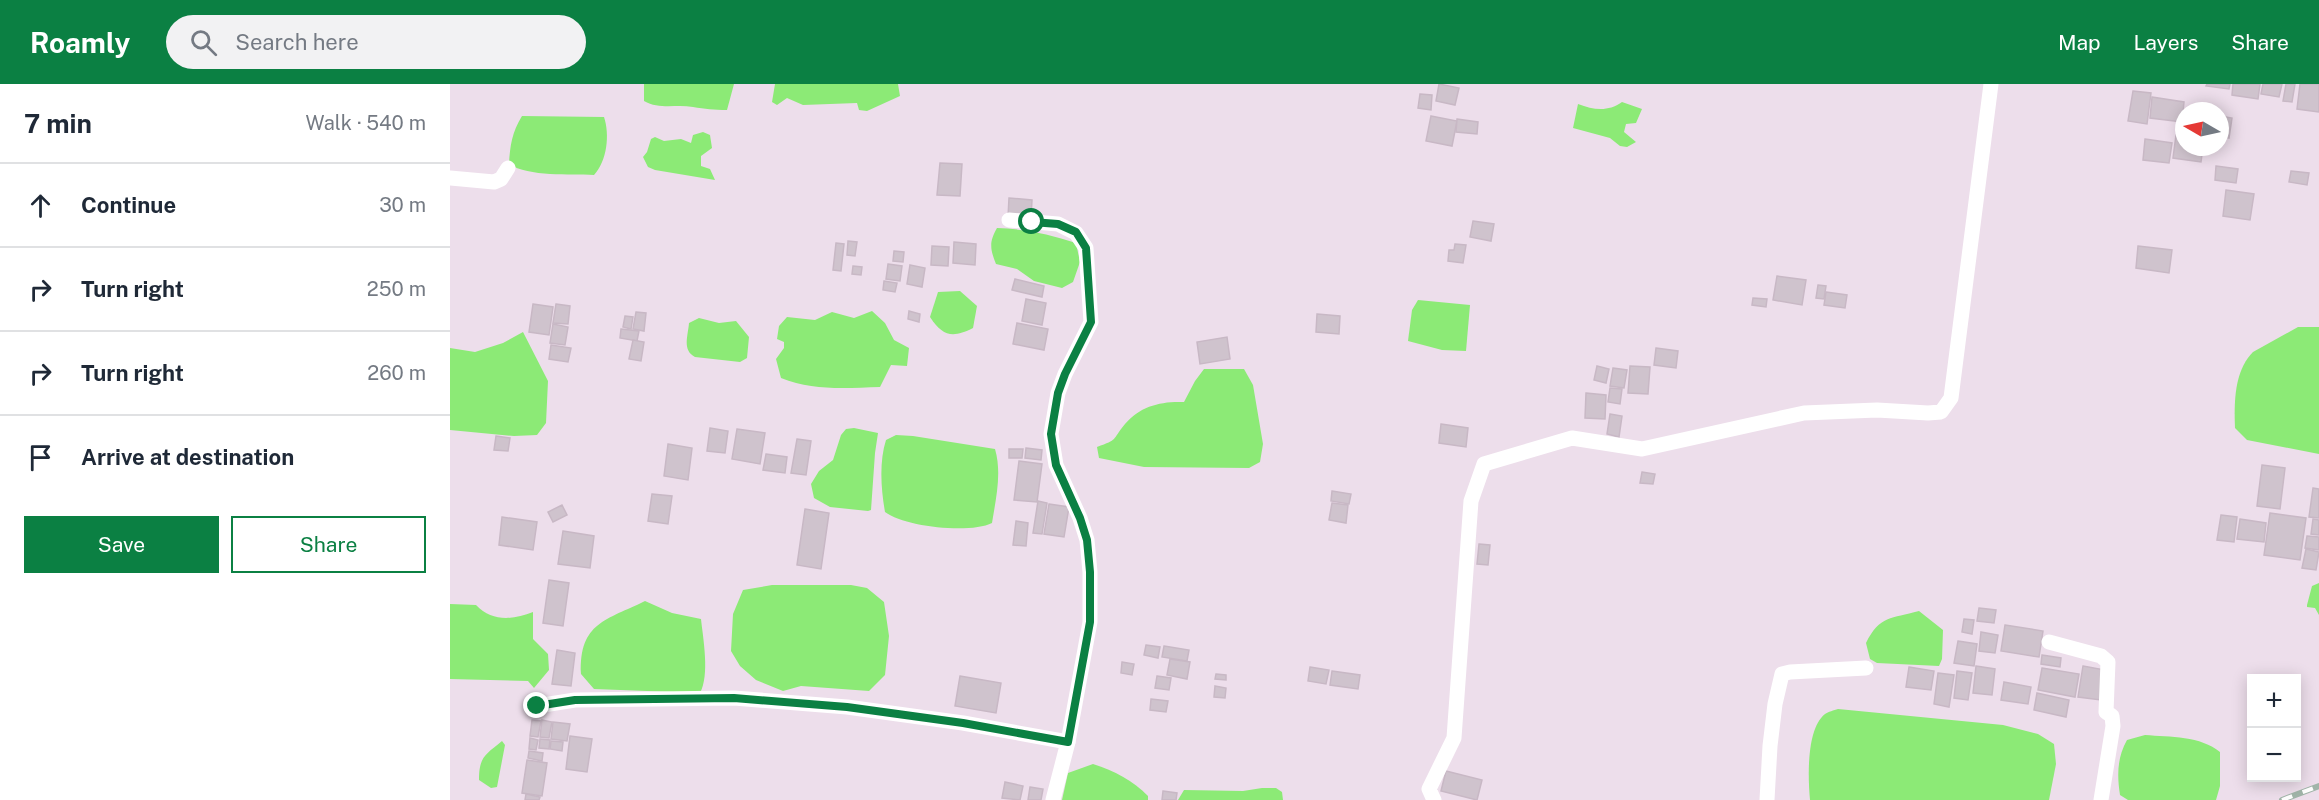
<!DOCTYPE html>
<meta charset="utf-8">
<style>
body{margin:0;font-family:"Public Sans",sans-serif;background:#f2f2f3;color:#1f2937}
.controls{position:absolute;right:18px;bottom:18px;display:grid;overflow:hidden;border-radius:0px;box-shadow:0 3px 15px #0003}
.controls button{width:54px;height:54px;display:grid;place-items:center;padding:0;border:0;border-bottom:2px solid #e0e1e3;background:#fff;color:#1f2937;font:30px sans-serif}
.compass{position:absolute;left:1725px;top:18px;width:54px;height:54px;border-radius:50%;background:#fff;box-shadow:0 3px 15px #0003;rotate:279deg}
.stop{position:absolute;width:18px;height:18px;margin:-14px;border:4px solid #0b8043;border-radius:50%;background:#fff}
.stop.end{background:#0b8043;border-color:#fff;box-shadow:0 2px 6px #0008}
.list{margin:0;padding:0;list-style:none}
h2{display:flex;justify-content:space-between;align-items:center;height:78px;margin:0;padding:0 24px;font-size:26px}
h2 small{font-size:20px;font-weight:400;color:#747a83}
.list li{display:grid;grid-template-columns:39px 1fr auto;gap:18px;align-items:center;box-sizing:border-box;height:84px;padding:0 24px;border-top:2px solid #e0e1e3}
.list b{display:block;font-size:22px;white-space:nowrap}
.list em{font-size:20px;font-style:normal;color:#747a83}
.actions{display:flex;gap:12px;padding:18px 24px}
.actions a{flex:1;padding:14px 0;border:2px solid #0b8043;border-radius:0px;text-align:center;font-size:21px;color:#0b8043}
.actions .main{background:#0b8043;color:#fff}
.icon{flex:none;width:33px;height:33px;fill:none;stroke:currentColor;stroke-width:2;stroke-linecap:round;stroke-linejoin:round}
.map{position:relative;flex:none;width:1869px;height:716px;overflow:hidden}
header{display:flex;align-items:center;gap:36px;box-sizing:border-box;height:84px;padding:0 30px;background:#0b8043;color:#fff}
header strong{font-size:28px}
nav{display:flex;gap:33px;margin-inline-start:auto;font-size:21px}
.search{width:420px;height:54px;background:#f2f2f3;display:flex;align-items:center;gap:15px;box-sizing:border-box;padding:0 21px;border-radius:33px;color:#747a83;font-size:22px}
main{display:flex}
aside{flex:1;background:#fff}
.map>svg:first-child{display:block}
.water{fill:#8cea76}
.building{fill:#cfc3cd;stroke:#c8b8c5;stroke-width:1.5}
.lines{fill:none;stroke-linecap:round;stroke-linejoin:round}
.minor{stroke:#fff;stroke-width:15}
.rail-casing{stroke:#a1b5a9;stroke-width:6}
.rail{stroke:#fff;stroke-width:4;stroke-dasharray:11;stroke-linecap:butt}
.route{stroke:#0b8043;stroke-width:8}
</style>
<header>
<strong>Roamly</strong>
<div class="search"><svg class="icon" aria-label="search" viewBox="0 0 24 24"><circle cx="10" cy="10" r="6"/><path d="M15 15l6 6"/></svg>Search here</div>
<nav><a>Map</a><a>Layers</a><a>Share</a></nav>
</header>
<main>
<aside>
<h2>7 min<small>Walk · 540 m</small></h2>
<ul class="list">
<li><svg class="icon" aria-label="ahead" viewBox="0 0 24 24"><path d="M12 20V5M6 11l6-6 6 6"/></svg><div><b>Continue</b></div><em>30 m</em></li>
<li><svg class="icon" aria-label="right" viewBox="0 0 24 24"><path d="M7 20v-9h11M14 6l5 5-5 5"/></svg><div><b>Turn right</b></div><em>250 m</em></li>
<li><svg class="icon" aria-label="right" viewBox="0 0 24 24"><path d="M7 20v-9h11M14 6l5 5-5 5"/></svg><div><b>Turn right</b></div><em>260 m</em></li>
<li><svg class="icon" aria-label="arrive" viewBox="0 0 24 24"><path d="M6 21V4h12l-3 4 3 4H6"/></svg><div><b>Arrive at destination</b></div></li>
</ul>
<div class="actions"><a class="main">Save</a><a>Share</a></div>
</aside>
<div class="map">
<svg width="1869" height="716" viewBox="0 0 1869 716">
<rect width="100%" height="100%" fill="#eddeeb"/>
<!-- water -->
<g class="water">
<path d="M194 0H284L277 26C264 26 255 25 243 23 226 20 210 26 194 17Z"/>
<polygon points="325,0 448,0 450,12 417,27 409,26 407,19 353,21 337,14 327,21 322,18"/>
<path d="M1172 18 1192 25 1186 39 1176 40 1174 48 1186 58 1177 63 1170 62 1160 54 1123 44 1128 20C1144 26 1158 28 1172 18Z"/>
<path d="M72 32 154 33C160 51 157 77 144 91 120 90 79 93 59 80 60 62 62 48 72 32Z"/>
<polygon points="253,48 260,51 262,64 251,72 251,82 260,85 265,96 205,86 198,83 193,73 197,68 201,55 205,53 214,57 231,55 241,59 243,51"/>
<path d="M547 144C574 145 600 150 626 159L630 178 623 198 612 204 584 197 567 185 546 180C540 165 539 158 547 144Z"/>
<path d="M510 207 527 222 523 244C503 254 493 253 480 233L488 208Z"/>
<polygon points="968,216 1020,221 1016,267 992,266 958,257 962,226"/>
<path d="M422 227 435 239 444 256 459 264 457 282 441 281 430 303C395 304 363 307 331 294L326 275 334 264V258L327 255 329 242 337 233 365 236 382 228 404 234Z"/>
<path d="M249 234 269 239 286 237 299 253 297 274 290 278 245 273C232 266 238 252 239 239Z"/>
<path d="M1848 243H1869V370L1797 356 1785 344C1784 319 1784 287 1803 268Z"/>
<polygon points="73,248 98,297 96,339 87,351 64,352 0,346 0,264 25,268 53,259"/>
<path d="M754 285H794L803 301 813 360 810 378 799 384 694 383 649 374 647 363C669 355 661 357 675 340 690 322 711 317 734 318L745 297Z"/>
<polygon points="404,344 428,349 425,369 421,426 418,427 380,423 364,414 361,400 369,387 383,376 391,351 396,345"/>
<path d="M446 351 463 352 545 365C552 389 546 414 542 439 520 450 455 443 435 428 431 405 429 378 436 356Z"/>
<polygon points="1869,499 1869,531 1865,524 1857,523 1857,521 1862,502"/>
<polygon points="322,501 401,501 417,504 434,518 439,552 435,591 419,607 351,602 333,607 306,596 290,582 281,567 283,530 293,506"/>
<path d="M195 517 222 529 251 535C253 554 260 591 250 609L144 605 131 590C129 538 157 536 195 517Z"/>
<path d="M0 520 26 521C42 538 63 536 83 528V555L98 570 99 586 84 604 78 597 0 595Z"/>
<path d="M1469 527 1493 546 1492 575 1489 582 1427 579 1420 575 1416 559C1430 531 1441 535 1469 527Z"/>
<path d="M1388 625 1553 641 1588 650 1604 660 1606 680 1599 716H1360C1358 694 1356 645 1375 630 1378 628 1384 626 1388 625Z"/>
<path d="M1695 651C1720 653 1751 652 1770 668V702L1766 716H1678L1670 711C1667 691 1667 674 1677 656Z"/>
<path d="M52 657 55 661 47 703 41 704 29 696C29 673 35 671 52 657Z"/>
<path d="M643 680C665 687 682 696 698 712V716H612L618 689Z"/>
<polygon points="812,704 826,704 832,708 833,716 728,716 734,706 793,707"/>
</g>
<!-- building -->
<g class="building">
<polygon points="989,0 1009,4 1005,21 986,17"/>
<polygon points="1757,0 1780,0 1779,5 1756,2"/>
<polygon points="1783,0 1810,0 1808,15 1782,11"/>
<polygon points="1813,0 1832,0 1829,13 1811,10"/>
<polygon points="1836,0 1845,0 1842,18 1833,17"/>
<polygon points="1850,0 1869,0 1869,28 1847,25"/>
<polygon points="1683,7 1701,9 1697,40 1678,37"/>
<polygon points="970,10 982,11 981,26 968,24"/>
<polygon points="1702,13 1734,18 1732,38 1700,34"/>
<polygon points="981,32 1007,37 1002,62 976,57"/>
<polygon points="1770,32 1782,34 1779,54 1770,52"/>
<polygon points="1007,35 1028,38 1027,50 1006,48"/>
<polygon points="1726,51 1734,52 1734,63 1753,63 1751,78 1723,74"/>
<polygon points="1695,55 1722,59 1719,79 1693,76"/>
<polygon points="490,79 512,80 510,112 487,111"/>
<polygon points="1766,82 1788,85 1786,99 1765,96"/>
<polygon points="1841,87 1859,89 1857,101 1839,98"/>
<polygon points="1776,106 1804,110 1800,136 1773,132"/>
<polygon points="559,114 582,116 581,134 558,133"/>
<polygon points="1023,137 1044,140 1041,157 1020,153"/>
<polygon points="398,157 407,158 405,172 397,171"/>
<polygon points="504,158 526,160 525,181 503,179"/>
<polygon points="386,159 394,160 391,187 383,186"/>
<polygon points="1005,160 1016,161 1013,179 998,177 999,166 1004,166"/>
<polygon points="482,162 499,163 498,182 481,181"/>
<polygon points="1688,162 1722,166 1719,189 1686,184"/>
<polygon points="444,167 454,168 453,178 443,177"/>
<polygon points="438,180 452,182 450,197 436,195"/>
<polygon points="460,181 475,184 472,203 457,200"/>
<polygon points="403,182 412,183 411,191 402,190"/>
<polygon points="1327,192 1356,196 1352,221 1323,216"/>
<polygon points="565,195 594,202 592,213 562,206"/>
<polygon points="434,197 447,199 445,208 433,206"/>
<polygon points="1368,201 1376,202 1374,215 1366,214"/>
<polygon points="1376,208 1397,211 1395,224 1374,221"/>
<polygon points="1303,214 1317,215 1316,223 1302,221"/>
<polygon points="576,215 596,219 592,241 572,237"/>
<polygon points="83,220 103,223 99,251 79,248"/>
<polygon points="106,220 120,222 118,240 103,239"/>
<polygon points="459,227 470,230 469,238 458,235"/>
<polygon points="186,228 196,229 194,247 183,245"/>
<polygon points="867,230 890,232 889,250 866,248"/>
<polygon points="175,232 183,233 181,245 173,243"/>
<polygon points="567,239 598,245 594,266 563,260"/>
<polygon points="103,240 118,243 115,261 100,259"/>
<polygon points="171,245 189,247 187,257 170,254"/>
<polygon points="777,253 780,275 750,280 747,258"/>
<polygon points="183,256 194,258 191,277 179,275"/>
<polygon points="101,261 121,264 118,278 99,275"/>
<polygon points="1206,264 1228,267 1226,284 1204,281"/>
<polygon points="1147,282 1159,285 1156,299 1144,296"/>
<polygon points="1180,282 1200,283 1198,310 1178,309"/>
<polygon points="1163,284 1177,286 1174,304 1160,302"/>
<polygon points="1160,304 1172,305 1170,320 1158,318"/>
<polygon points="1136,309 1156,311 1155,335 1135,334"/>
<polygon points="1160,330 1172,332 1169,353 1157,350"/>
<polygon points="991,340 1018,344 1016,363 989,359"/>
<polygon points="260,344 278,347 275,369 257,367"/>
<polygon points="287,345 315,349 310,380 282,375"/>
<polygon points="46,352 60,354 58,367 44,366"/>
<polygon points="347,355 361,357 356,391 341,389"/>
<polygon points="218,360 242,364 238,396 214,392"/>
<polygon points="576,364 592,366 591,376 575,374"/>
<polygon points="559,365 573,365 572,374 559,374"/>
<polygon points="316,370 337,373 335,389 313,386"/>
<polygon points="569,377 592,380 587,418 564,416"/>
<polygon points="1812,381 1835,384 1830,425 1807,422"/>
<polygon points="1192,388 1205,390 1203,400 1190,399"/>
<polygon points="1863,404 1869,405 1869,434 1859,433"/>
<polygon points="882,407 901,410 899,420 881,417"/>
<polygon points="202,410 222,412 218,440 198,437"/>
<polygon points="588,417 597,419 592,450 583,449"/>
<polygon points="882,419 898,421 896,439 879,436"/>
<polygon points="599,420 619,423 614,453 594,450"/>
<polygon points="112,421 117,431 103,438 98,428"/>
<polygon points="355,425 379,429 371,485 347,481"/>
<polygon points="1820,429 1856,434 1850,476 1814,471"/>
<polygon points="1771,431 1787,433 1784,458 1767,456"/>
<polygon points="52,433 87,438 83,466 49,461"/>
<polygon points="1790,435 1816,439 1814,458 1787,455"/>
<polygon points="1863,435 1869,436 1869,451 1861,450"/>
<polygon points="566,437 578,439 576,462 563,461"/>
<polygon points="113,447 144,452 140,484 108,480"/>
<polygon points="1857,452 1869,453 1869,466 1855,464"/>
<polygon points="1029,460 1040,461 1038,481 1027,480"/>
<polygon points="1856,465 1869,468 1866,486 1852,484"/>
<polygon points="99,496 119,499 113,542 93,539"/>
<polygon points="1529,524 1546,526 1544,539 1527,537"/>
<polygon points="1514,535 1524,536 1522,550 1512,548"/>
<polygon points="1555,541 1593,547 1589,573 1551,567"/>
<polygon points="1531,548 1548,551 1545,569 1529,567"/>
<polygon points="1508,557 1527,560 1524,582 1504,579"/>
<polygon points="696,561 710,563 708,574 694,571"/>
<polygon points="714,562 739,566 737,577 712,573"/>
<polygon points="107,566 125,569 121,602 102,600"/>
<polygon points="1592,571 1611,574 1610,583 1591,580"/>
<polygon points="720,575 740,578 737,595 717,591"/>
<polygon points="672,578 684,580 682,591 671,589"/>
<polygon points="1526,582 1545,585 1542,611 1523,609"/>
<polygon points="1633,582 1655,586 1651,616 1628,613"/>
<polygon points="860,583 879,586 876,600 858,597"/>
<polygon points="1459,583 1484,587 1481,606 1456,603"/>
<polygon points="1592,584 1629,590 1625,613 1588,606"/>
<polygon points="882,587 910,591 908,605 880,601"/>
<polygon points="1507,587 1522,589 1518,616 1504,614"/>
<polygon points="1488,589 1504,591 1499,623 1484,620"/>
<polygon points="766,590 776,591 776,596 765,595"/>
<polygon points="510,592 551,599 546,629 505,622"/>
<polygon points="707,592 721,594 719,606 705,604"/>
<polygon points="1554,598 1581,603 1578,620 1551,616"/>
<polygon points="765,602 776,604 775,614 764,613"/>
<polygon points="1587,609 1619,616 1616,633 1584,626"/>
<polygon points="701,615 718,617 716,628 700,626"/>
<polygon points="82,636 91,637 88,653 80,652"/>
<polygon points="92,636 102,638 99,654 90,653"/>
<polygon points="103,638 120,640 117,657 101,655"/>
<polygon points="120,652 142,655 137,688 116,685"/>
<polygon points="80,654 88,656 86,666 79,665"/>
<polygon points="90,655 100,656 99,665 89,664"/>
<polygon points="101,657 113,658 112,667 100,665"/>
<polygon points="79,667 93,669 92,677 78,674"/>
<polygon points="77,676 97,679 92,712 72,709"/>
<polygon points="996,687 1032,696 1027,716 991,707"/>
<polygon points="555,698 573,702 570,716 552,714"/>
<polygon points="580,703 593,705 591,716 578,716"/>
<polygon points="713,707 727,709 726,716 712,716"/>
<polygon points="76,710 90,713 89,716 75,716"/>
</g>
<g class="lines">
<!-- minor -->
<g class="minor">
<polyline points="0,94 44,98 51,95 58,84"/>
<polyline points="559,136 608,140 626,149 636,164 641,238 615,290 608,309 601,350 606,381 630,434 637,456 640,488 640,538 618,658 603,716"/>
<polyline points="1599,558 1651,572 1658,578 1656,628 1662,632 1663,642 1651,716"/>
<polyline points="87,622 125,616 284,614 397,623 513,639 618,658"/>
<polyline points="984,716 979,705 1004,654 1021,417 1034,380 1122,354 1192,365 1354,329 1427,326 1478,329 1491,328 1501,314 1541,0"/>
<polyline points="1317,716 1320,662 1325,620 1332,590 1340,588 1416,584"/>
</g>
<defs>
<polyline id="rail" points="1832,716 1869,702"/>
</defs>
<!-- rail casing -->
<use href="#rail" class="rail-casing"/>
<!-- rail -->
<use href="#rail" class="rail"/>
</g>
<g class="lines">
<!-- route -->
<polyline class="route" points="87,622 125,616 284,614 397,623 513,639 618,658 640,538 640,488 637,456 630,434 606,381 601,350 608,309 615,290 641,238 636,164 626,148 608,140 582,138"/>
</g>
</svg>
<div class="controls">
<button>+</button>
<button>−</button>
</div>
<svg class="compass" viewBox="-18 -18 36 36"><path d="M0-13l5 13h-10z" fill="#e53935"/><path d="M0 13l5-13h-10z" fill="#747a83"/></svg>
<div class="stop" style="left:582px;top:138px"></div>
<div class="stop end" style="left:87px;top:622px"></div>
</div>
</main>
